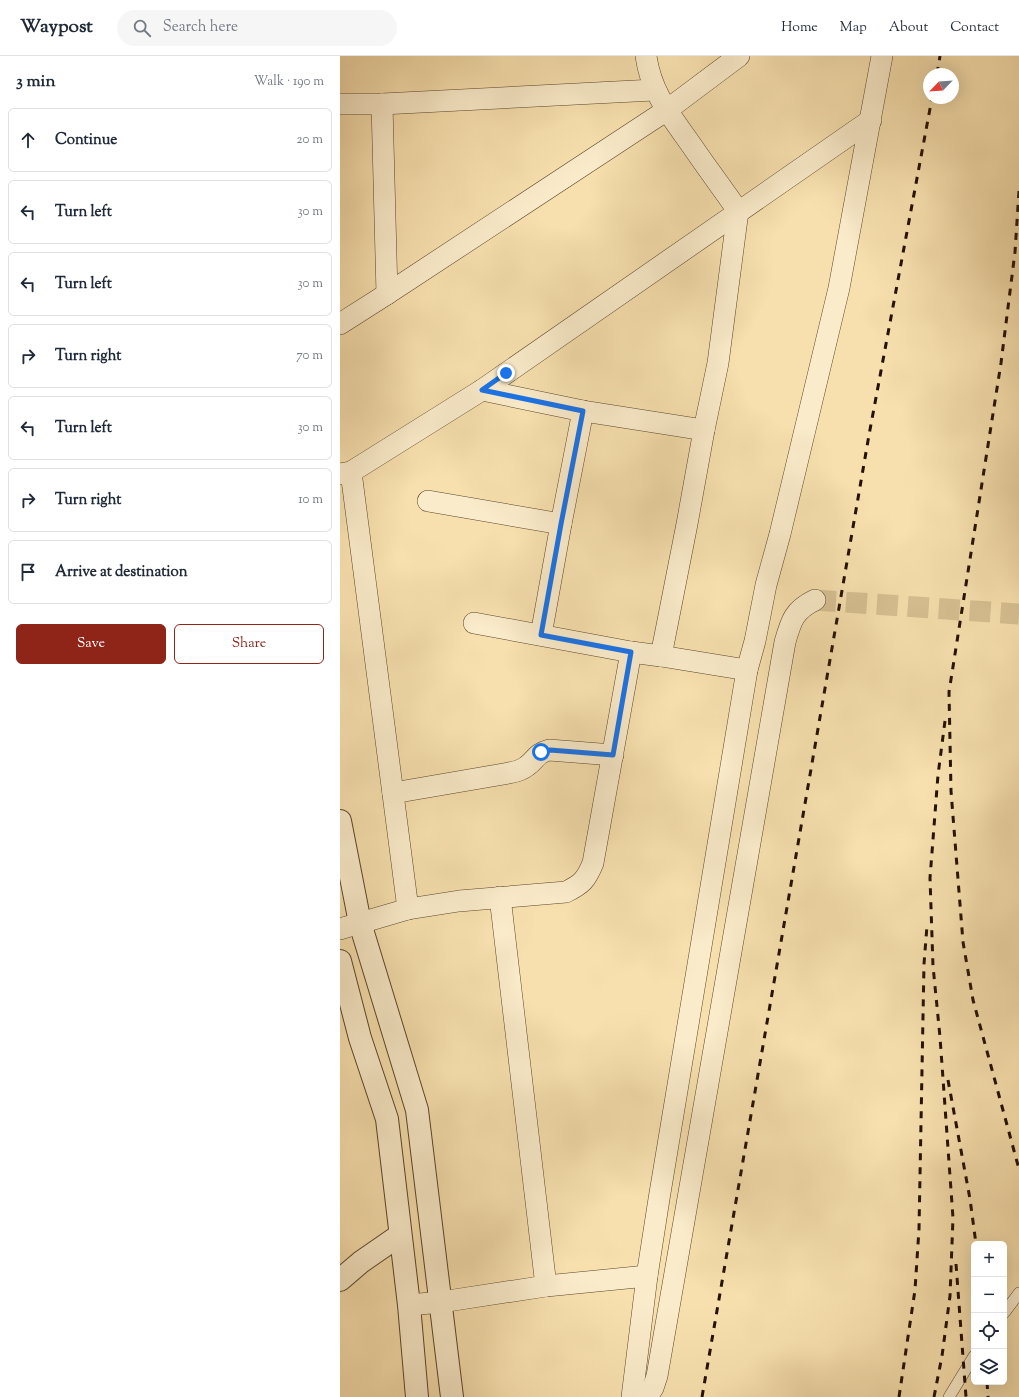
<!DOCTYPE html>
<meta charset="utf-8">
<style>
body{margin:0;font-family:"Sorts Mill Goudy",serif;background:#f6f6f7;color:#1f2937}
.controls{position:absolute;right:12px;bottom:12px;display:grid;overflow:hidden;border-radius:6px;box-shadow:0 4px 16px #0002}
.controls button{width:36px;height:36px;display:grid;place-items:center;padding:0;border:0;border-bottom:1px solid #e0e1e3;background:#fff;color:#1f2937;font:20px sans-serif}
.compass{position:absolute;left:583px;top:12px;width:36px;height:36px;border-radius:50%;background:#fff;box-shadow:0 4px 16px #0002;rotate:245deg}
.stop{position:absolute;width:12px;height:12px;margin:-9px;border:3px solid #1a73e8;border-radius:50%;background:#fff}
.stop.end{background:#1a73e8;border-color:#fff;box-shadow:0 1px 4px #0008}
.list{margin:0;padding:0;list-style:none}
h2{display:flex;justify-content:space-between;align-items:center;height:52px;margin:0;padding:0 16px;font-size:17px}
h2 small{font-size:13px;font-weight:400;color:#747a83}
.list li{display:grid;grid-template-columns:26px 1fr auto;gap:12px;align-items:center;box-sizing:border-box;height:64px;margin:0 8px 8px;padding:0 8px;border:1px solid #e0e1e3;border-radius:6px}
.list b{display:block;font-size:15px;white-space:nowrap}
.list em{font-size:13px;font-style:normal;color:#747a83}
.actions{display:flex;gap:8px;padding:12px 16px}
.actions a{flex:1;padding:9px 0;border:1px solid #8f2418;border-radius:6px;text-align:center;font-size:14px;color:#8f2418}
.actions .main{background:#8f2418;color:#fff}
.icon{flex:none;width:22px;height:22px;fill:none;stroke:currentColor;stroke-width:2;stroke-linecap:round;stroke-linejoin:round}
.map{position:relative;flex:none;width:679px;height:1341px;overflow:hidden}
header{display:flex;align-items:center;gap:24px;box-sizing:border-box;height:56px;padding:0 20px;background:#fff;border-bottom:1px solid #e0e1e3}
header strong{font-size:19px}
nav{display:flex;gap:22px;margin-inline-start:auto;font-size:14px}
.search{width:280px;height:36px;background:#f6f6f7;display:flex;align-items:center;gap:10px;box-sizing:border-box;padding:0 14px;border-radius:22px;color:#747a83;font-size:15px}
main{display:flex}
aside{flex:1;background:#fff}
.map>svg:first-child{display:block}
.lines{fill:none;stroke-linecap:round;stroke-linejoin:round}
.minor-tunnel{stroke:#d8c194;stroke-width:21;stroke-dasharray:21 10;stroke-linecap:butt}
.service-casing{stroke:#5a452c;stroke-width:12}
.minor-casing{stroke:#5a452c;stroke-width:22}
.tertiary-casing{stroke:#5a452c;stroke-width:24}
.service{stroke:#faebca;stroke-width:11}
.minor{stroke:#faebca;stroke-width:21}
.tertiary{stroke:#faebca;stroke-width:22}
.rail{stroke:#251100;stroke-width:3;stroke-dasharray:7 7;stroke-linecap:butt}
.route{stroke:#1a73e8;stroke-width:5}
</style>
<header>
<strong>Waypost</strong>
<div class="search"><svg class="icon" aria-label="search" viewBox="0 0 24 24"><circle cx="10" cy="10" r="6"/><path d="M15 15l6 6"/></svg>Search here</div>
<nav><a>Home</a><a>Map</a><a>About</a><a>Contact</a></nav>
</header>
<main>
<aside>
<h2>3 min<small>Walk · 190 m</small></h2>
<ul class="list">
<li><svg class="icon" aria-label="ahead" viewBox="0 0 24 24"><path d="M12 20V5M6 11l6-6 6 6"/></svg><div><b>Continue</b></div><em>20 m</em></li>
<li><svg class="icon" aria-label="left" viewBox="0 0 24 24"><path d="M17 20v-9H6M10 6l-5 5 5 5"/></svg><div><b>Turn left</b></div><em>30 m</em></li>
<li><svg class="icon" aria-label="left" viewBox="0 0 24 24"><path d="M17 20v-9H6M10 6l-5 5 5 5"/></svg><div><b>Turn left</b></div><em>30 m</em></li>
<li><svg class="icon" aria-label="right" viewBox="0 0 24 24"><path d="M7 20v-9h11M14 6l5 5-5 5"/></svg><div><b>Turn right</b></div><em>70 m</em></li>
<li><svg class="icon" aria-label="left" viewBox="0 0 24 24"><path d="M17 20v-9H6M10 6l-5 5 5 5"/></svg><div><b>Turn left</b></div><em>30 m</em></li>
<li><svg class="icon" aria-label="right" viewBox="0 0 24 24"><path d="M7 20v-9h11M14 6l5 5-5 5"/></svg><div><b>Turn right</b></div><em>10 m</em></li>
<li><svg class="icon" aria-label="arrive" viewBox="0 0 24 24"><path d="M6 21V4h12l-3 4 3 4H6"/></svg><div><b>Arrive at destination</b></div></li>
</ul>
<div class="actions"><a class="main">Save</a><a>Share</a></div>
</aside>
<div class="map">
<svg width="679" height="1341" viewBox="0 0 679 1341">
<rect width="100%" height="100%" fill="#f7e0ae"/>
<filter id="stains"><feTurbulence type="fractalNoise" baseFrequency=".005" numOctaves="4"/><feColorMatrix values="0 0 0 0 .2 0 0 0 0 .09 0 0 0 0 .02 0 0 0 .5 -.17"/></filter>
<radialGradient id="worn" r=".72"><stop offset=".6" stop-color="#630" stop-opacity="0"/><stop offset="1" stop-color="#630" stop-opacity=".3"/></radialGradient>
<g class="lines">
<!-- minor-tunnel -->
<polyline class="minor-tunnel" points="475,544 679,558"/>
<defs>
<g id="service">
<polyline points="664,1257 679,1237"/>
<polyline points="609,1341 634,1300"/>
</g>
<g id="minor">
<path d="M306 0C311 37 331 60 352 90 367 112 383 133 398 155L378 307 364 374 347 468 321 600"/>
<polyline points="0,48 42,48 314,34"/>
<polyline points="42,48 47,238"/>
<polyline points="0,268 47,238 327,54 399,0"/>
<polyline points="142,334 243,355 364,374"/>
<polyline points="11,416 68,853"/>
<polyline points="0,418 11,416 142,334 531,64"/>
<polyline points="88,445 221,468"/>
<polyline points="134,567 291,596 321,600 407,614"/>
<polyline points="201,579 221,468 243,355"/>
<path d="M53 737 169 717C175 716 182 714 187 710 197 703 195 698 209 694L273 699"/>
<polyline points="160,841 206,1230"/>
<path d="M0 873 68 853 119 845 226 836C242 828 246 824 253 807L291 596"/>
<polyline points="69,1249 101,1246 206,1230 307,1220"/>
<polyline points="292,1341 307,1220 319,1143 407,614 415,585 426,529 440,478 499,232 542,0"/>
<path d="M307 1341 313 1332 317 1320 445 586C451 565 454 554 475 544"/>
</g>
<g id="tertiary">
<polyline points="0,765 20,867 77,1054 112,1341"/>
<polyline points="0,905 20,982 47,1063 69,1249 77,1341"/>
<polyline points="0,1224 21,1206 60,1179"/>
</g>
</defs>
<!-- service casing -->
<use href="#service" class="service-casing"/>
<!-- minor casing -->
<use href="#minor" class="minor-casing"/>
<!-- tertiary casing -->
<use href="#tertiary" class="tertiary-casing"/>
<!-- service -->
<use href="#service" class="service"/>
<!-- minor -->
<use href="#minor" class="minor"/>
<!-- tertiary -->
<use href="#tertiary" class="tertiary"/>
<!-- rail -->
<g class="rail">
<polyline points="597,18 600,0"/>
<polyline points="679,135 675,196 661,307 609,636 611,735 623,886 633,944 679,1113"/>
<polyline points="608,1024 630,1143 636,1188"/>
<polyline points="616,1208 626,1341"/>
<polyline points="647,1326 648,1341"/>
<polyline points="362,1341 529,379 592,42"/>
<polyline points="559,1341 575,1234 579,1173 584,908 587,870"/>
<polyline points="594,1341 602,1300 610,1240 613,1162 600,981 593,910 590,822 598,719 605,665"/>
</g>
</g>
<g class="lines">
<!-- route -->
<polyline class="route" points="166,317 142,334 243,355 221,468 201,579 291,596 273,699 210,694 201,696"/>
</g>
<rect width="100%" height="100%" filter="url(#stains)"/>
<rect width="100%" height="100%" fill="url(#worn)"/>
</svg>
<div class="controls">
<button>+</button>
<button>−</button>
<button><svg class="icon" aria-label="locate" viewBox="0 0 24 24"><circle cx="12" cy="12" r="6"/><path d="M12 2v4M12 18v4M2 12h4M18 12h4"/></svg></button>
<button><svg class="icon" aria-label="layers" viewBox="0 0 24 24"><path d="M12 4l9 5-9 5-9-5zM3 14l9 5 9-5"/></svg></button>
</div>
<svg class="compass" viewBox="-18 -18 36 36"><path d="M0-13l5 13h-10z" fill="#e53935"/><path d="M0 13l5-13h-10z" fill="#747a83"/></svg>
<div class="stop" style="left:201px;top:696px"></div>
<div class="stop end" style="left:166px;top:317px"></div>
</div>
</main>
